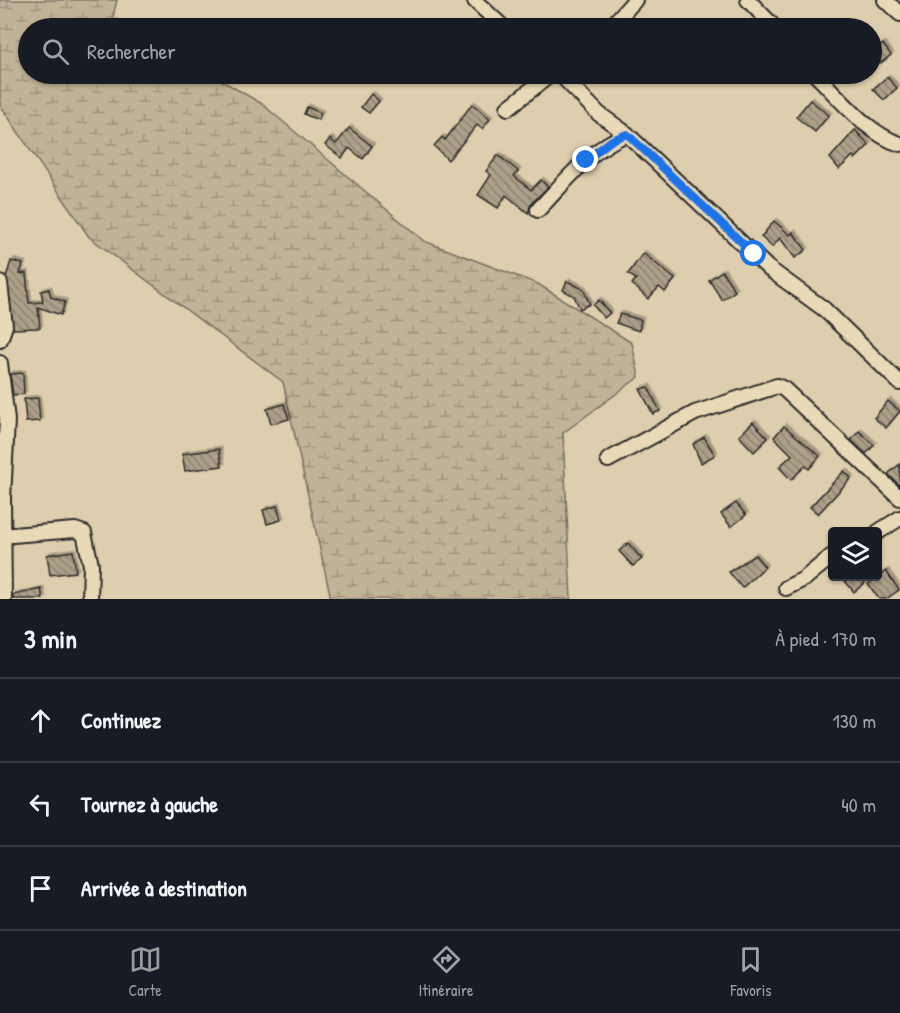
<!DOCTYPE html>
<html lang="fr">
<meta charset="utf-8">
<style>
body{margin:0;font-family:"Patrick Hand",sans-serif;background:#242831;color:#f1f3f6}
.controls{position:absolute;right:18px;bottom:18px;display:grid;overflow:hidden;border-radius:6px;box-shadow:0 2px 4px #0004}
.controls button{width:54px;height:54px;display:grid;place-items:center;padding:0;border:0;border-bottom:2px solid #363941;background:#171b24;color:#f1f3f6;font:30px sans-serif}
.stop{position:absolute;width:18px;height:18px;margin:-14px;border:4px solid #1a73e8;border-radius:50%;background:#fff}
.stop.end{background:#1a73e8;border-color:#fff;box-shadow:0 2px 6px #0008}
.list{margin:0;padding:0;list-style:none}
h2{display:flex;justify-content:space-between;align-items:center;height:78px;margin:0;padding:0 24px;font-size:26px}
h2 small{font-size:20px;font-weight:400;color:#9ea1a6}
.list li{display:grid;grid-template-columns:39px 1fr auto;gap:18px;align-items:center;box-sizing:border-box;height:84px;padding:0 24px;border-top:2px solid #363941}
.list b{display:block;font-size:22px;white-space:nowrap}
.list em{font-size:20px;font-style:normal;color:#9ea1a6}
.icon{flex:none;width:33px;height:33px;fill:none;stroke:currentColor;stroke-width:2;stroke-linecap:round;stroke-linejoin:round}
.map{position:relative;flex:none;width:900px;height:599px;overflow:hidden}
.search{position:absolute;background:#171b24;box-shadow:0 2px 4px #0004;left:18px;right:18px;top:18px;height:66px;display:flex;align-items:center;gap:15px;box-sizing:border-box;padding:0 21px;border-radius:33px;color:#9ea1a6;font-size:22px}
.sheet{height:330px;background:#171b24}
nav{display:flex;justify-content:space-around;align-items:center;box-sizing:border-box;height:84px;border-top:2px solid #363941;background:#171b24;font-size:16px;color:#9ea1a6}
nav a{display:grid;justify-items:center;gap:3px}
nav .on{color:#98999b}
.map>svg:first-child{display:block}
.wetland{fill:url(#wetland-marsh);stroke:#766f62;stroke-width:1.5}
.building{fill:url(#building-back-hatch);stroke:#2b2b2b;stroke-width:1.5;filter:url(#shadow)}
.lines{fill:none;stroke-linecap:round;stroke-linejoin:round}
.minor-casing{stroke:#2b2b2b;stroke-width:18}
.minor{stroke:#ead9b6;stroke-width:14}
.route{stroke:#1a73e8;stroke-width:8}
</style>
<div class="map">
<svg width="900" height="599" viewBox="0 0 900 599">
<defs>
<pattern id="wetland-marsh" width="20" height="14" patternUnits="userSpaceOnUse" patternTransform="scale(1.5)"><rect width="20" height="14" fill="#c1b398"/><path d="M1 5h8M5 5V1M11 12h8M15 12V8" fill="none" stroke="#9d927c"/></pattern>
<pattern id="building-back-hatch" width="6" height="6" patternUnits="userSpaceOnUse" patternTransform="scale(1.5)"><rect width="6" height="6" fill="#ada089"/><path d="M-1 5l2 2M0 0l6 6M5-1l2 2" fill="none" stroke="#8d8370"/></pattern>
<filter id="shadow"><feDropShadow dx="2.5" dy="-2.5" stdDeviation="0" flood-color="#0004"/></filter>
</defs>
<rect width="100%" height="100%" fill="#dfceae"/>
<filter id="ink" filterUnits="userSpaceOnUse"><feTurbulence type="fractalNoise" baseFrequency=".0167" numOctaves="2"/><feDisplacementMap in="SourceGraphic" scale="12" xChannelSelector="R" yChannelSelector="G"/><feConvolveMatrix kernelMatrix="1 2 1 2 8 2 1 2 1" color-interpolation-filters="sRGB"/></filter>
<g filter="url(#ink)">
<!-- wetland -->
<polygon class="wetland" points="0,0 117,0 113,17 133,28 28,28 28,74 210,74 261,103 424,241 538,284 632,343 639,377 563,433 571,599 331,599 283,382 89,237 0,105"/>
<!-- building -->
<g class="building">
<polygon points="883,44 891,55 881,63 873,52"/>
<polygon points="887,77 897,88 884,100 873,89"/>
<polygon points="371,94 379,101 369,113 361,107"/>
<polygon points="810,100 829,115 815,132 796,117"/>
<polygon points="472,104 490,119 482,129 477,125 448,160 434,146 442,137 445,140"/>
<polygon points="307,107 321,113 318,120 304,114"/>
<polygon points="349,128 372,146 363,159 349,148 342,158 325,145 330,139 336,144"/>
<polygon points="855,130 869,145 855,159 853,156 839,169 830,158"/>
<polygon points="498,155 518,171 514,176 531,190 541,180 548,187 531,204 528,213 506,195 498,208 478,195 491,175 486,171"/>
<polygon points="774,221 790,235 793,232 806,250 795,258 780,238 772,247 761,237"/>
<polygon points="643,253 675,279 665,292 659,287 648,299 632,284 636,279 628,274"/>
<polygon points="11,261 23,264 20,274 26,273 29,303 43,302 41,291 49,289 51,297 65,302 61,315 38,307 40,328 13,329 6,277"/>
<polygon points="722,271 735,291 722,300 709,280"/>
<polygon points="567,281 583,289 590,304 580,309 574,296 563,290"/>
<polygon points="599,300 610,313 604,318 593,305"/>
<polygon points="620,314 641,320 639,331 616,323"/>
<polygon points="23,373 24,394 13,395 10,374"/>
<polygon points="648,387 660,411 653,414 640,389"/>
<polygon points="38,398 40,421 26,422 24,399"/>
<polygon points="888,401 900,411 886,428 874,418"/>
<polygon points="284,404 289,419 271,424 267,409"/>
<polygon points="753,422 768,438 754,452 739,436"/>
<polygon points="784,426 820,456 809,469 805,466 791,480 779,467 792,455 774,437"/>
<polygon points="859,431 874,445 866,454 851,440"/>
<polygon points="704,437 715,455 701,463 693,444"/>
<polygon points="219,449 222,466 185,471 182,454"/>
<polygon points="900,464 900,486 888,474"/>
<polygon points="844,471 851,478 818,514 810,507"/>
<polygon points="736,503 746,515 731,527 721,514"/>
<polygon points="277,506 281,520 267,524 263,510"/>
<polygon points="628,543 642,559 633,566 619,551"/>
<polygon points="73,551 76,572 50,575 47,555"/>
<polygon points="755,555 765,567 742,588 729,572"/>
<polygon points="886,571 899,590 886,599 879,599 868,584"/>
<polygon points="841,576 860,576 865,583 854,592"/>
<polygon points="41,589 43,599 13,599 13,595"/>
</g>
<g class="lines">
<defs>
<g id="minor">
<polyline points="748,0 775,28"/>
<polyline points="885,0 900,14"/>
<polyline points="475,1 504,28"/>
<polyline points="610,28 635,0"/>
<polyline points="560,74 599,114 627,134 768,268 824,309 900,383"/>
<path d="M815 74C839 97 867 134 900 144"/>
<polyline points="508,108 551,74"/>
<path d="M538 210C565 182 590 149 627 134"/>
<polyline points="0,283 5,326 0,340"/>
<polyline points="0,363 7,420 3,499 4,599"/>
<polyline points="608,460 695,413 777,386 784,389 900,498"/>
<polyline points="878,532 900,518"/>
<polyline points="0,536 75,530 84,533 91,565 90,599"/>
<polyline points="786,588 804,579 832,556"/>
</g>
</defs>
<!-- minor casing -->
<use href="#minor" class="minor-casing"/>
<!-- minor -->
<use href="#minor" class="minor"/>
</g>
</g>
<g class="lines" filter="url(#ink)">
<!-- route -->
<polyline class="route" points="586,160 612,140 627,134 754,254"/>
</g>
</svg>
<div class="controls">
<button><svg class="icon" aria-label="layers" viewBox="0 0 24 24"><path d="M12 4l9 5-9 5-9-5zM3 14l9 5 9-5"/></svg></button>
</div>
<div class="stop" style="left:754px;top:254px"></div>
<div class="stop end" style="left:586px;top:160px"></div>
<div class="search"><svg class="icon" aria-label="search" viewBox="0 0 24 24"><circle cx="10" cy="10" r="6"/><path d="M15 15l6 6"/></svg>Rechercher</div>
</div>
<section class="sheet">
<h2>3 min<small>À pied · 170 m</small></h2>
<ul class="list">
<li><svg class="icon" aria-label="ahead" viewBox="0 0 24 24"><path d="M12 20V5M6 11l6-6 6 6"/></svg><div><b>Continuez</b></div><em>130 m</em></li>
<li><svg class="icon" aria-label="left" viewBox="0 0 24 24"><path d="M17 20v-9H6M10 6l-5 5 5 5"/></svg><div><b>Tournez à gauche</b></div><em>40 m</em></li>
<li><svg class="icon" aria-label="arrive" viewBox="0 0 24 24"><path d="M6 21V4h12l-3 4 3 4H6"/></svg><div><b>Arrivée à destination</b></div></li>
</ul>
</section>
<nav>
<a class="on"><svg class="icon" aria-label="map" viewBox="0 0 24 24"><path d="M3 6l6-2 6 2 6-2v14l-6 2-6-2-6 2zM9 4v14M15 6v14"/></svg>Carte</a>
<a><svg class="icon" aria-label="directions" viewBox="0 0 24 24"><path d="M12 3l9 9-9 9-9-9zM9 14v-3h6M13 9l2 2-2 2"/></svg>Itinéraire</a>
<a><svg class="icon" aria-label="saved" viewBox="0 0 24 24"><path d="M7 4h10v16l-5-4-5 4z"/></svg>Favoris</a>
</nav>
